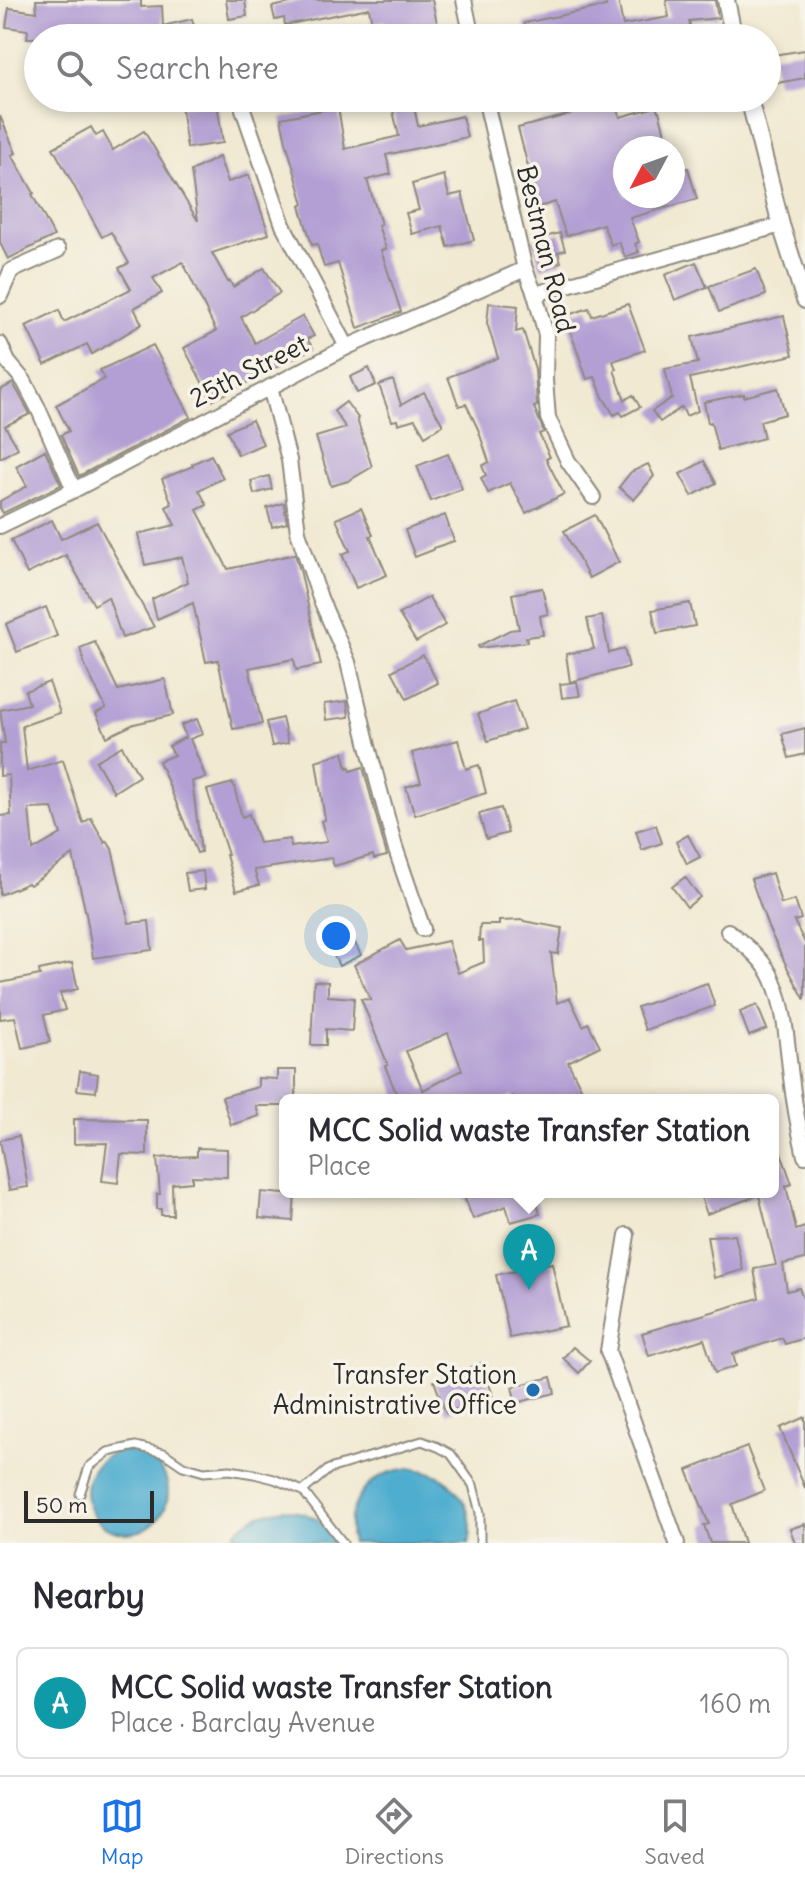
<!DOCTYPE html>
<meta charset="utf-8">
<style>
body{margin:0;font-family:Delius,sans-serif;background:#f7f7f7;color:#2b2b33}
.compass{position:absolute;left:613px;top:136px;width:72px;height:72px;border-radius:50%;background:#fff;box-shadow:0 4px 12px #0003;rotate:229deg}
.scale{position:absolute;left:24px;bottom:20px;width:130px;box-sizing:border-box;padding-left:8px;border:4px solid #2b2b2b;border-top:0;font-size:22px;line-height:28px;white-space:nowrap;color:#2b2b2b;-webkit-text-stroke:6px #f7f3e8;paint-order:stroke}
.you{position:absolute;left:336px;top:936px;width:28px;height:28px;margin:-20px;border:6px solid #fff;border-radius:50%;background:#1a73e8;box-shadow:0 0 0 12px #1a73e833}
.badge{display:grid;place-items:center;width:52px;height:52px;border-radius:50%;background:#1a73e8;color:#fff;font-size:26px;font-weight:700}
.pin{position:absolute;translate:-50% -66px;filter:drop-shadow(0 2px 4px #0008)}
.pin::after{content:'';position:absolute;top:42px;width:28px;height:24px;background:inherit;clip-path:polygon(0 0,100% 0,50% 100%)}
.popup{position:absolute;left:279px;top:1094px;width:500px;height:104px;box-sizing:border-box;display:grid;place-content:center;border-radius:12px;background:#fff;filter:drop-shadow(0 2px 6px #0005);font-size:26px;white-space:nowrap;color:#7c7c81}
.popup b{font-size:30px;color:#2b2b33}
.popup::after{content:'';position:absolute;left:50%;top:100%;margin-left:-16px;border:16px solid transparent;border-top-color:#fff}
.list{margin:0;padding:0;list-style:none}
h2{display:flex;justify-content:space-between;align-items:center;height:104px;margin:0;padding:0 32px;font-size:34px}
h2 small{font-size:26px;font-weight:400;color:#7c7c81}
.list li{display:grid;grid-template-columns:52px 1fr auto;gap:24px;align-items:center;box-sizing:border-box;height:112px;margin:0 16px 16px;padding:0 16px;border:2px solid #e1e1e2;border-radius:12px}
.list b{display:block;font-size:30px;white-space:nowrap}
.list p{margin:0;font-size:26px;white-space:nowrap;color:#7c7c81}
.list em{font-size:26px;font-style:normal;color:#7c7c81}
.icon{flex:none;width:44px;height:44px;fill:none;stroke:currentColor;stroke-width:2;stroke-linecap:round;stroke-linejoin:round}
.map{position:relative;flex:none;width:805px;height:1543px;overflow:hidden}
.search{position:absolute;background:#fff;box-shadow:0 4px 12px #0003;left:24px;right:24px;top:24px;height:88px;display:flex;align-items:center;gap:20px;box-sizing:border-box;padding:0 28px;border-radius:44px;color:#7c7c81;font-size:30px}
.sheet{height:232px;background:#fff}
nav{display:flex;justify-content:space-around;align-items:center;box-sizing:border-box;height:112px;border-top:2px solid #e1e1e2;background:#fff;font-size:22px;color:#7c7c81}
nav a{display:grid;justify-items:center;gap:4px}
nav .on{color:#1a73e8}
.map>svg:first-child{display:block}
.water{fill:#50adcf;stroke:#3e6c7d;stroke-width:2}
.building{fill:#b39fd4;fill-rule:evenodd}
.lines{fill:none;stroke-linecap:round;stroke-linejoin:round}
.service-casing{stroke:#8e8a7e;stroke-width:11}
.minor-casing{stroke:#8e8a7e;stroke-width:18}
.tertiary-casing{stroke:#8e8a7e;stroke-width:20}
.service{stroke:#fff;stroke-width:7}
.minor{stroke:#fff;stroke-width:14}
.tertiary{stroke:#fff;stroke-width:16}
.poi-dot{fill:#1f6fb2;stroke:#f7f3e8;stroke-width:3}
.labels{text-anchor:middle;stroke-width:7;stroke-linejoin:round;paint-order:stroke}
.street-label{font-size:26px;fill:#2b2b2b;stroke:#f7f3e8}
.poi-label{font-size:26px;fill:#2b2b2b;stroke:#f7f3e8;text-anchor:end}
</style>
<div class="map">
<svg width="805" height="1543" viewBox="0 0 805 1543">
<rect width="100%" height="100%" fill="#f7f3e8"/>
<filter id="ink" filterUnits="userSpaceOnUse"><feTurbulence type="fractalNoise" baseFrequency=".0125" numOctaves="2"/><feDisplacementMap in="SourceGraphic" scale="16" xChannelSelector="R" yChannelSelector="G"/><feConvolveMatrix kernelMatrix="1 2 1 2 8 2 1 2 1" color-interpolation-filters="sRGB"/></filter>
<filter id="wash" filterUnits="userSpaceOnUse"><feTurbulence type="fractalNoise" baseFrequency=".006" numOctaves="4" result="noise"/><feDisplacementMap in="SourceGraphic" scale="32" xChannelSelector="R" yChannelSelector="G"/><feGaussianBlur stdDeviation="1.8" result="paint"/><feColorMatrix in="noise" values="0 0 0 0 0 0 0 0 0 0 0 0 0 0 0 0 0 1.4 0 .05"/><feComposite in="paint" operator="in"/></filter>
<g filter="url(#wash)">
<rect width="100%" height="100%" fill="#f1e9d2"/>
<!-- water -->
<g class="water">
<circle cx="127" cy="1492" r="41"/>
<path d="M410 1468C416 1470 423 1470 429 1472 457 1481 477 1514 469 1543H352C344 1514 362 1481 391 1472 397 1470 404 1469 410 1468Z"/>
<path d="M285 1509C315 1515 321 1519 340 1543H229C240 1520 262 1512 285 1509Z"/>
</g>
<g id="blocks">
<!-- building -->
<g class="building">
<polygon points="36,0 141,0 141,7 162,6 163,26 192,19 197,38 27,38 28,30 6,27 9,8 37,12"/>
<polygon points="226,0 245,0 247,16 229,19"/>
<polygon points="304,0 432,0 437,23 388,32 385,21 372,23 369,8 285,25 284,18 275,20 272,7"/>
<polygon points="605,0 618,0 623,25 669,17 666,0 715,0 718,18 689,21 692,35 676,38 640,38 635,31 637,38 527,38 524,23 606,6"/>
<polygon points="805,50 805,78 777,83 773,55"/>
<polygon points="583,98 615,98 620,117 656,107 658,111 659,111 667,141 643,148 625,148 625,168 618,170 625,196 673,196 673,172 688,168 697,199 630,218 639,242 635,244 639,252 625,257 619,242 611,245 603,224 566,236 555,202 536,208 528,183 532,182 518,128 575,113 574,109 585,106"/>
<polygon points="217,102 223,143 187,148 181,106"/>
<polygon points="338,107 345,149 399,136 393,111 414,107 418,126 462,116 467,137 386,155 391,174 367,180 381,224 378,225 386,249 381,250 401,312 358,328 338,263 324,267 317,244 312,245 300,206 304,204 286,142 281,118"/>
<polygon points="0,116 16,153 12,155 34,193 32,194 54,236 8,259 0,243"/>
<polygon points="91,127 96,136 103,132 113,150 144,131 198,221 191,171 219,157 228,182 249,175 269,234 212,253 228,282 230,281 233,287 264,268 280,293 241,317 255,343 303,316 314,336 307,339 313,348 212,401 184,348 216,331 183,262 153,278 162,293 134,308 142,324 92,354 87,344 45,365 26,326 59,310 64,322 131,289 119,268 129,263 111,232 102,237 53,148"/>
<polygon points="444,175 449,196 462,193 474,240 448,247 442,226 412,234 406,213 419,210 412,184"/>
<polygon points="560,233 565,250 558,252 561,262 541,268 533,240"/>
<polygon points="696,262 707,287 675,300 665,275"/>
<polygon points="756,269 766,295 719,312 709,286"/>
<polygon points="489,303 518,306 516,332 523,330 535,369 537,406 534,407 544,432 539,434 550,457 546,459 564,494 526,513 510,483 488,493 481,478 486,475 482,466 489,462 478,429 466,404 459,406 448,377 498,358 487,323"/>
<polygon points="628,304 645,350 613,361 616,369 614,370 625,400 633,395 640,407 623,416 620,412 614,415 603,397 595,377 587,379 565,316 589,308 592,316"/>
<polygon points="784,316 793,355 690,378 698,411 686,416 682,407 660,422 652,411 672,398 665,369 698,363 692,337"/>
<polygon points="153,345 191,417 79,476 61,435 69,431 56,405 104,379 100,370"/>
<polygon points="369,368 376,385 357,393 350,377"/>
<polygon points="393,380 401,405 424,392 443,425 425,436 415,419 398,424 397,420 392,421 379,385"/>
<polygon points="13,383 30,414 5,426 18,448 0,458 0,390"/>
<polygon points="778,388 785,414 760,421 764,438 718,450 711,422 708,423 704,402 744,394 744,397"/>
<polygon points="346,402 358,418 357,419 372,467 348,481 331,486 316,437 346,428 334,411"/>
<polygon points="252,420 263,444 238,455 227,431"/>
<polygon points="45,450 61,485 3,513 0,508 0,501 27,486 16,466"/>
<polygon points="448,454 462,489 431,501 417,466"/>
<polygon points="211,455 223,478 199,490 207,505 197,510 228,569 295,554 301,574 321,665 296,670 294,659 249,668 262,724 233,729 218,660 206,662 193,603 157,619 152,599 188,582 182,557 145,565 138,534 175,525 166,507 172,504 162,479 193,466 192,464"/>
<polygon points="704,461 716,483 692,496 680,474"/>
<polygon points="648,464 654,476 634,500 619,487 631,472"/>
<polygon points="269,476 272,489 254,494 251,481"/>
<polygon points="284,503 287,523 272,527 267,508"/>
<polygon points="361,508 373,535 370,536 387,575 356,588 342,554 350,551 336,519"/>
<polygon points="445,515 454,541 433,548 433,550 415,557 405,530"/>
<polygon points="595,515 619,562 589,578 564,531"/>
<polygon points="52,520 61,539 97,522 154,627 122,638 108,597 94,605 66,555 27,574 11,540"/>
<polygon points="542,588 548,614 540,616 543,635 526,637 527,642 479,648 478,646 510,630 519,629 512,594"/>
<polygon points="429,597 445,625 416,642 399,614"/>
<polygon points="690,603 695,626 657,633 652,610"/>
<polygon points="46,607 57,636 17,652 6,624"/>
<polygon points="602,616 609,653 624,649 629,667 570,682 566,654 594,649 587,619"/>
<polygon points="95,642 118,690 165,679 173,715 134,724 107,737 96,713 106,708 85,666 80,648"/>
<polygon points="423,655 438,683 407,699 392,671"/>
<path d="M49 682 60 713 22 726 27 771 63 760 83 823 91 818 105 843 107 841 112 849 129 923 149 921 152 950 93 958 87 919 73 855 30 885 28 883 0 895V816L11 815 9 775 0 776V743H5L0 710 29 704 25 691ZM52 808 61 834 33 850 29 809Z"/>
<polygon points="577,682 580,696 562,698 560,684"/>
<polygon points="347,701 349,717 326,720 324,704"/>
<polygon points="514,701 524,729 488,741 478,714"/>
<polygon points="282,718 288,743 272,746 266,722"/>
<polygon points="197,719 203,734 190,739 206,778 192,781 201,852 197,853 159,761 174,755 169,746 186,737 181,725"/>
<polygon points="805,728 805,754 789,758 782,734"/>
<polygon points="458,740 466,769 479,765 486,793 415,815 406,787 421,782 412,753"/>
<polygon points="122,746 139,776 114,792 96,761"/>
<polygon points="343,752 347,768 349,767 351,771 363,767 387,856 374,859 373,855 334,866 331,858 254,870 259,885 236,891 226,855 228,855 207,790 233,783 242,817 249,814 259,843 290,839 291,847 327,842 321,821 325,820 316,761"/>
<polygon points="501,808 508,833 486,839 479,814"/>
<polygon points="656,825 662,843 642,850 636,831"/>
<polygon points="688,835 700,857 687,864 676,842"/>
<polygon points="203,871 205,889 188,891 185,873"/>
<polygon points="772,873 781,904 795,900 801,919 794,921 805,943 805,1000 787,967 768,927 751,879"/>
<polygon points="685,877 700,897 687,907 672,887"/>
<path d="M523 920V921L562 928 558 954 551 953 557 1003 570 998 583 1026 588 1023 600 1046 568 1062 587 1100H514L513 1096 501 1100H399L385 1066 388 1065 361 999 371 1000 354 965 400 940 406 950 448 941 458 973 484 962 483 941H479L480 925H499V921ZM448 1033 462 1070 423 1090 406 1051Z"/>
<polygon points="348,929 361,955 339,966 326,940"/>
<polygon points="72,963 78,989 60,993 65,1010 44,1015 50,1042 22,1048 15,1017 0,1019 0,983 40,975 39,970"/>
<polygon points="314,981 328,982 328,996 354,998 352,1031 326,1029 326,1045 311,1045"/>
<polygon points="707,983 715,1006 645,1030 637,1007"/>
<polygon points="757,1005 767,1029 749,1036 740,1012"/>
<polygon points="277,1070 296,1070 296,1100 285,1100 285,1106 256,1106 259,1116 231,1125 222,1097 258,1087 258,1078 277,1079"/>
<polygon points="80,1071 98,1074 96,1092 77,1090"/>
<polygon points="74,1119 147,1120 147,1155 121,1154 118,1183 102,1181 107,1143 74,1144"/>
<polygon points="19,1136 28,1187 9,1190 0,1140"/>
<polygon points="773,1136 775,1136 792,1184 786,1186 796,1230 805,1227 805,1259 783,1264 787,1291 799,1288 805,1304 805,1338 785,1344 782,1338 733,1354 736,1366 715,1373 704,1339 649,1356 642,1333 759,1298 754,1269 776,1265 759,1195 707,1214 699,1192 773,1192"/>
<polygon points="197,1148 227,1149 227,1177 192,1176 192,1182 172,1184 173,1215 161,1215 161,1209 157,1209 157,1194 160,1194 157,1158 197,1156"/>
<polygon points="261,1192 295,1195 293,1221 259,1218"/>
<polygon points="462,1192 539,1192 535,1195 540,1214 511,1222 506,1206 473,1219"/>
<polygon points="735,1235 743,1270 714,1278 707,1236"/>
<polygon points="552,1263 566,1326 510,1338 496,1275"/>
<polygon points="573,1347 590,1361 579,1373 563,1358"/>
<polygon points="481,1363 493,1395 446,1413 434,1381"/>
<polygon points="551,1377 555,1393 516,1403 512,1387"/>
<polygon points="805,1417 805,1488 780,1428"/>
<polygon points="747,1447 764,1491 732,1504 744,1543 710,1543 704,1525 709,1524 687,1470"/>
<polygon points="805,1524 805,1543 795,1543 790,1529"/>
</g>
</g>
</g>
<g filter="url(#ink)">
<use href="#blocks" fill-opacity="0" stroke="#8e8a7e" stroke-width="2"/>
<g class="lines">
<defs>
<g id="service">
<polyline points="303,1491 329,1469 422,1441 438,1447 451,1454 473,1485 480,1513 480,1543"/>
<polyline points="80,1494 89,1467 108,1452 136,1446 164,1453 183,1466 204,1472 230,1470 254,1474 274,1479 303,1491 343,1543"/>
</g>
<g id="minor">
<polyline points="464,0 472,38"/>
<polyline points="452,38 471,34"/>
<polyline points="242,98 243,109 283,225 347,347"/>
<polyline points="485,98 520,248 525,269 535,294 546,335 545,380 548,418 568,461 593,497"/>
<polyline points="535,294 781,225"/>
<polyline points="0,296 11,271 58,250"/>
<polyline points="0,344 8,362 24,381 38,408 74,490"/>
<polyline points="270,387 289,460 298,532 320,598 348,662 368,746 395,847 423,929"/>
<polyline points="0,526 74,490 347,347 525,269"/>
<path d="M728 931C745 945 765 960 773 980 786 1010 787 1046 791 1077 794 1104 799 1130 805 1156"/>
<polyline points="627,1235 608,1351 677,1543"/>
</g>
<g id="tertiary">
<polyline points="726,0 734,38"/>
<polyline points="749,98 781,225 805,300"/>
</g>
</defs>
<!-- service casing -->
<use href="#service" class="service-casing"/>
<!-- minor casing -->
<use href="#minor" class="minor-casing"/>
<!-- tertiary casing -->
<use href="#tertiary" class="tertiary-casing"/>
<!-- service -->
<use href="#service" class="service"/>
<!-- minor -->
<use href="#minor" class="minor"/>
<!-- tertiary -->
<use href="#tertiary" class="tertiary"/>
</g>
</g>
<!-- markers -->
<circle class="poi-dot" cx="533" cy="1390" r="8"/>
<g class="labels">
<!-- street labels -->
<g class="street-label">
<text transform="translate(546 249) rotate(76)" y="9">Bestman Road</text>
<text transform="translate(249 371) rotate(-27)" y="9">25th Street</text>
</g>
<!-- poi labels -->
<g class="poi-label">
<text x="517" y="1384">Transfer Station<tspan x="517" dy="30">Administrative Office</tspan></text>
</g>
</g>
</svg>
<svg class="compass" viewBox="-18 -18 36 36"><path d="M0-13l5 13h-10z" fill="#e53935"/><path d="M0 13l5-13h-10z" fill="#7c7c81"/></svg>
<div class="scale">50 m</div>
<div class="you"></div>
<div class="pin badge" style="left:529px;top:1290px;background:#0f9aa8">A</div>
<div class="popup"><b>MCC Solid waste Transfer Station</b>Place</div>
<div class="search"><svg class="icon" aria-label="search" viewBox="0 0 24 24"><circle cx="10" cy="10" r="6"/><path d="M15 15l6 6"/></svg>Search here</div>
</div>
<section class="sheet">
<h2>Nearby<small></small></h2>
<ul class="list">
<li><span class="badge" style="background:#0f9aa8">A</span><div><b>MCC Solid waste Transfer Station</b><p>Place · Barclay Avenue</p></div><em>160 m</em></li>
</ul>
</section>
<nav>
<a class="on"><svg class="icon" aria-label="map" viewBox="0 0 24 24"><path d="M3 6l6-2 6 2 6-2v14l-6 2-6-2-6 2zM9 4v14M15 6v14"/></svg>Map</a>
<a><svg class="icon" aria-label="directions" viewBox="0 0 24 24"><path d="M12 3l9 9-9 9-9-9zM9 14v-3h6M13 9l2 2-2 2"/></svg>Directions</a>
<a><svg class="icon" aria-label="saved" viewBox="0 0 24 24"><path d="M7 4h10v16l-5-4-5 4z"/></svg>Saved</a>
</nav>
